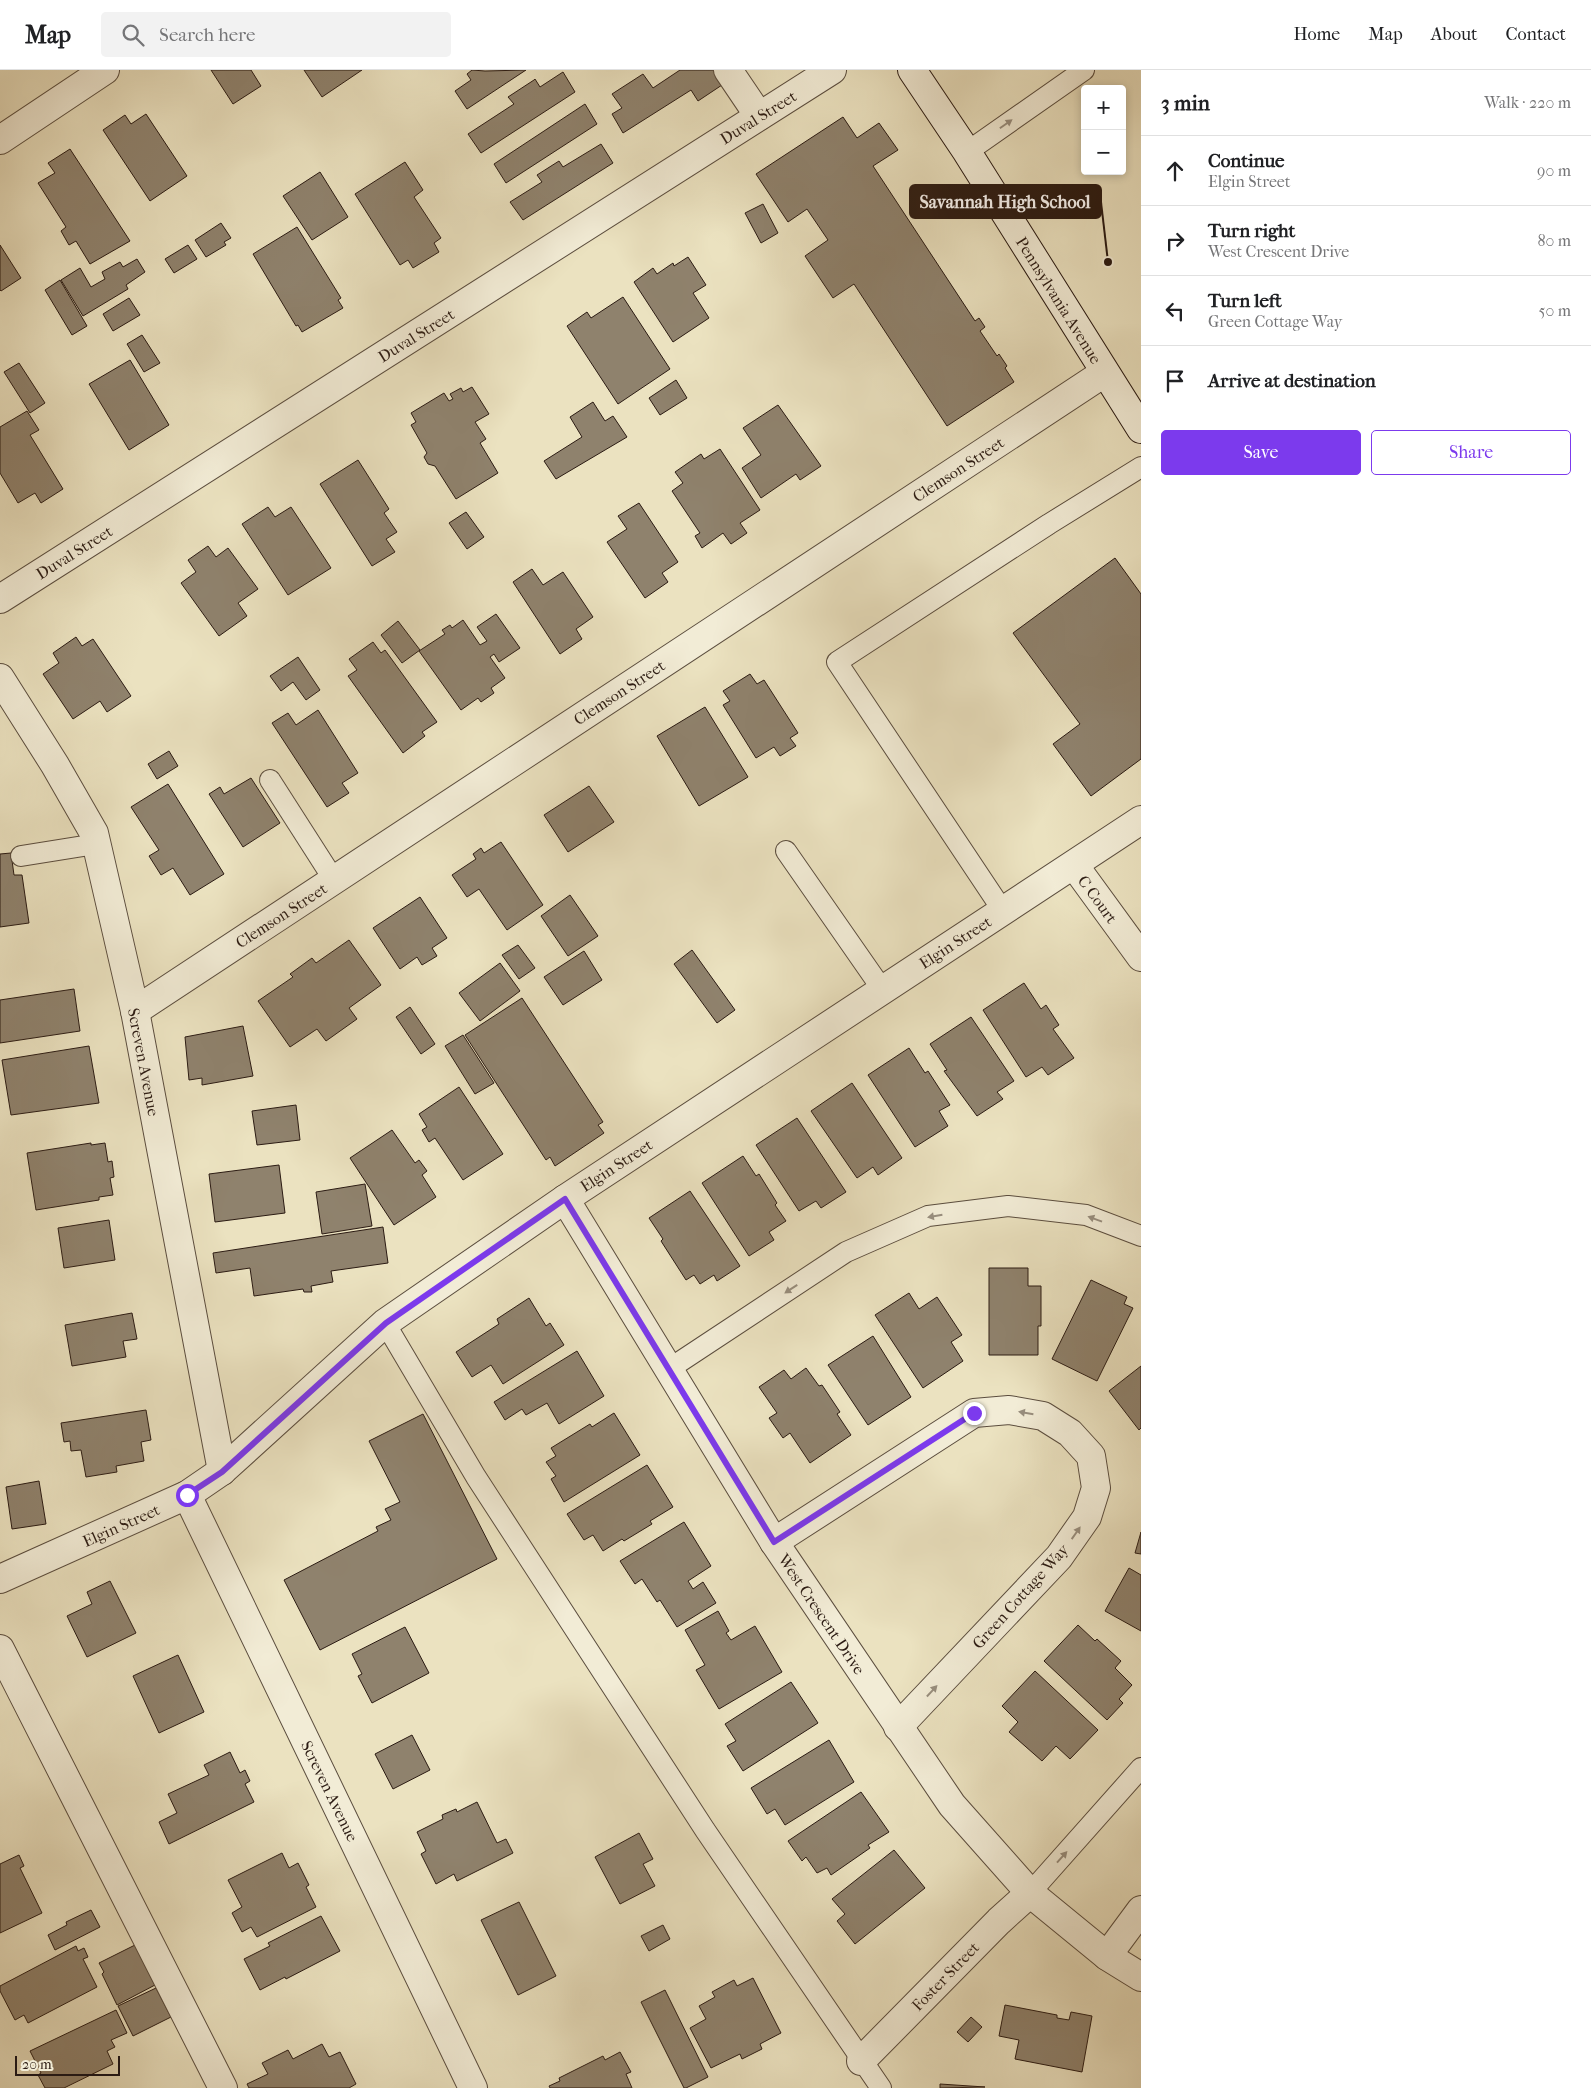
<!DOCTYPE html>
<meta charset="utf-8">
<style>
body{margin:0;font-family:"IM FELL French Canon",serif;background:#f2f2f2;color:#202124}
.controls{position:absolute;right:15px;top:15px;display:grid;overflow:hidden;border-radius:5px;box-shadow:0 2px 8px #0003}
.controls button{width:45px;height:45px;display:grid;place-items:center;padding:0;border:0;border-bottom:1px solid #e0e0e0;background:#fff;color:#202124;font:25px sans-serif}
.scale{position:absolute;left:15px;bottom:12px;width:105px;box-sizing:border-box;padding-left:5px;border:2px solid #2b1b13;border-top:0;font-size:14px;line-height:18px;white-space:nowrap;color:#2b1b13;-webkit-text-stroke:4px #f2ecd6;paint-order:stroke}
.stop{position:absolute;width:15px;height:15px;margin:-11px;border:4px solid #7c3aed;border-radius:50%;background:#fff}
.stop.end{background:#7c3aed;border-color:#fff;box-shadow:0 1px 5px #0008}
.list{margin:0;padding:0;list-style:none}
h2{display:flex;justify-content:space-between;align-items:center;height:65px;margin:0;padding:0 20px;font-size:21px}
h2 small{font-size:16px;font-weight:400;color:#757577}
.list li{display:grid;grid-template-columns:32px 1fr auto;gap:15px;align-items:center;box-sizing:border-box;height:70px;padding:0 20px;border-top:1px solid #e0e0e0}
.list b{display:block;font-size:19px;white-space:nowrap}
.list p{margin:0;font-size:16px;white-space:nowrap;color:#757577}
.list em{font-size:16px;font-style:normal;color:#757577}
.actions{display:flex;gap:10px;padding:15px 20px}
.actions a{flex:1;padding:11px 0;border:1px solid #7c3aed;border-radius:5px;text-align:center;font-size:18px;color:#7c3aed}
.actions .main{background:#7c3aed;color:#fff}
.icon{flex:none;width:28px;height:28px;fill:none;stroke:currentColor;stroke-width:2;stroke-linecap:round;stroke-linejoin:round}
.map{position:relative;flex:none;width:1141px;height:2018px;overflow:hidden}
header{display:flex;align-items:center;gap:30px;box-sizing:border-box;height:70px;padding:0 25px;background:#fff;border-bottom:1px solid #e0e0e0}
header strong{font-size:24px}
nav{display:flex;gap:28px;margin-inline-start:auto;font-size:18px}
.search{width:350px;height:45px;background:#f2f2f2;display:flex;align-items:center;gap:12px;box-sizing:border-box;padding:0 18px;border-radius:5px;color:#757577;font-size:19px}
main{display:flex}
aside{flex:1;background:#fff}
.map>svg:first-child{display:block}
.building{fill:#8f826d;stroke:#2b1b13}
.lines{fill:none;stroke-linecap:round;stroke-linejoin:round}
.service-casing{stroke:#5b4d3e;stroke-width:22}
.minor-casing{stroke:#5b4d3e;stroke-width:30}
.secondary-casing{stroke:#2b1b13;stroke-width:30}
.service{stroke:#f2ecd6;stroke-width:20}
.minor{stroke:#f2ecd6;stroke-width:28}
.secondary{stroke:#f2ecd6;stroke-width:28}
.oneway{fill:#988e7e}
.route{stroke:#7c3aed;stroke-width:6}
.labels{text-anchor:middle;stroke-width:4;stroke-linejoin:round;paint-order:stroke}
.street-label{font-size:16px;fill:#2b1b13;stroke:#f2ecd6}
.leader{fill:none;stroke:#2b1b13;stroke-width:2}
.callout-dot{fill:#2b1b13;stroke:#f2ecd6;stroke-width:2}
.callout{fill:#2b1b13;stroke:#2b1b13;stroke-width:2}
.callout-label{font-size:18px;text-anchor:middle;font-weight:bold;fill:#fff}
</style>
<header>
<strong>Map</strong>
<div class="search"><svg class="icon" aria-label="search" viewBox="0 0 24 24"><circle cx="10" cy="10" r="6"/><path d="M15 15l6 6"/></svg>Search here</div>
<nav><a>Home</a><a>Map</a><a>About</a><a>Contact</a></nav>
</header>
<main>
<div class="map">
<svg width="1141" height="2018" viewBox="0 0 1141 2018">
<rect width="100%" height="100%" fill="#ebe2c0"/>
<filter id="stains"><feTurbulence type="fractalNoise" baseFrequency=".004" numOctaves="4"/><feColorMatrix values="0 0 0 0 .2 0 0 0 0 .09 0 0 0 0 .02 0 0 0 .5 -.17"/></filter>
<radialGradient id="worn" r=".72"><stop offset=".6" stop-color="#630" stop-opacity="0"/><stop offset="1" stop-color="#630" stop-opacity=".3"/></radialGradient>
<!-- building -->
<g class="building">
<polygon points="211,0 251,0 261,16 233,34"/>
<polygon points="304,0 362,0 322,27"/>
<polygon points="472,0 485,1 526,0 467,39 455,21 471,10 467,4"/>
<polygon points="680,0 717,0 725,13 698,31 691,20 623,63 612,44 622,38 612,24 643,4 653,18"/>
<polygon points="563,2 575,22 481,83 468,64 514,34 508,27 534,10 535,9 540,17"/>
<polygon points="585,34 597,54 506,113 494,94"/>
<polygon points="146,44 187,106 150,131 103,60 125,45 131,54"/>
<polygon points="843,47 857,68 879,53 898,80 873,96 975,251 979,248 985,257 980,261 997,286 999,284 1007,296 1005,298 1014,312 947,356 854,214 833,228 805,186 828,170 807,139 788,152 756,104"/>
<polygon points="601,74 613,93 523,150 510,132 542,112 537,105 559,91 563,97"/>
<polygon points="70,79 130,171 90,194 76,171 69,175 61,161 66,157 38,113 55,103 48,93"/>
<polygon points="405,92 423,120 414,127 441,168 434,173 439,182 413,198 408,190 400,195 355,124"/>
<polygon points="320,102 348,147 312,170 283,126"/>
<polygon points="763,134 778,163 761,173 745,143"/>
<polygon points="221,153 231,168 224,172 226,175 206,187 195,170"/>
<polygon points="297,157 341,228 338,230 343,238 302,262 298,255 296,256 253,184"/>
<polygon points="0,175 21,208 1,221 0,220"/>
<polygon points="188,175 197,189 174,203 165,189"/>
<polygon points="688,187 706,215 693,223 709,248 673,272 634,212 653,198 657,204 673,193 674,196"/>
<polygon points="137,189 145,202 126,215 128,219 83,246 61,210 80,198 91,217 105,209 102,202 120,192 123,197"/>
<polygon points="60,210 87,256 72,265 45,220"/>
<polygon points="623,227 670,299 618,334 567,256 587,242 591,248"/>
<polygon points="129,228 140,245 113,261 103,244"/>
<polygon points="142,265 160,293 144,302 127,274"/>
<polygon points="130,290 169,355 129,380 89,314"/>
<polygon points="19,293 45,333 30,343 4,302"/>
<polygon points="676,310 687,328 660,345 649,328"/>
<polygon points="472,317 489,344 475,352 486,369 480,373 498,403 456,429 435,396 428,394 424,387 427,383 411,355 416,352 411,343 444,323 449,331 453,329 450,324 461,318 463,322"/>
<polygon points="593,332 605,351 613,346 627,367 556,409 544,391 582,367 570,347"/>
<polygon points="778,335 821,396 800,410 796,404 761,428 742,398 761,385 743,358"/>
<polygon points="27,341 39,360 30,365 63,419 41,433 35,423 18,433 0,403 0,357"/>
<polygon points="720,379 760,440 740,453 747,463 731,474 723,463 702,478 695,466 700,463 672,421 683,413 675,402 701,384 704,389"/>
<polygon points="358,390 389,439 384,443 397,462 386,469 395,482 372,496 320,414"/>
<polygon points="639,433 678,492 662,503 668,512 645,528 607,472 627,459 618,446"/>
<polygon points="268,437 275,447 291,437 331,498 288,525 242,454"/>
<polygon points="466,442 484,467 467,479 449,453"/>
<polygon points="208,476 216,487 228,478 258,519 238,533 247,546 219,566 181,513 196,502 188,490"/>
<polygon points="1115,488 1141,524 1141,689 1091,726 1053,674 1080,654 1013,563"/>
<polygon points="532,499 543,515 563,502 593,547 576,559 582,569 560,584 513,512"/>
<polygon points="496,544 520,578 499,592 494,584 490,587 505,608 491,618 494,623 481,632 478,628 461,640 419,581 445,564 442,560 450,555 452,558 463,550 480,575 487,571 477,557"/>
<polygon points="398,551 420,580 402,593 381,565"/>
<polygon points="76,567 82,576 93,569 131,626 107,642 100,631 73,649 43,604 59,593 53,583"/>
<polygon points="373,572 381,583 385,580 437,652 422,662 425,666 403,683 348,606 357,600 349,589"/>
<polygon points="298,587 320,620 306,630 293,612 281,621 270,606"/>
<polygon points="750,604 757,614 764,610 798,663 790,668 796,676 780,686 774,677 756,688 723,635 730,631 723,621"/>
<polygon points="705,637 748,707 699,736 657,666"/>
<polygon points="318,640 358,703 342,713 349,723 327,737 272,653 288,643 296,655"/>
<polygon points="169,681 178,696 157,709 148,694"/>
<polygon points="251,708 280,753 243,777 209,724 220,717 224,724"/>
<polygon points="168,714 224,804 190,825 173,798 161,805 149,786 159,780 131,737"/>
<polygon points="589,716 614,752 568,782 544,745"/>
<polygon points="501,772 543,835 507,860 479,819 467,827 452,805 476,789 473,784 481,778 484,783"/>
<polygon points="11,783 14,805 22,805 29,853 0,857 0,784"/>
<polygon points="570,825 598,866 568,886 541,846"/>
<polygon points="420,827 447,868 432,878 437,886 422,895 417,887 400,899 373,858"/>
<polygon points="349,870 381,915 349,938 357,949 326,971 317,959 290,977 258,931 293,907 290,904 312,888 316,893"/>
<polygon points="518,875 535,898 519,909 502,885"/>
<polygon points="692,880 735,940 717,953 674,894"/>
<polygon points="584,881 602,910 563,935 544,907"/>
<polygon points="500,893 520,921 480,951 459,923"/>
<polygon points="1024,913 1041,939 1046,935 1059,955 1053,959 1074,988 1048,1005 1042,997 1026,1007 983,940"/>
<polygon points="74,919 80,961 0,973 0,930"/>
<polygon points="522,928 603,1052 598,1055 604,1063 555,1096 550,1087 546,1090 465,965"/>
<polygon points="410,937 435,974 421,984 396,947"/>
<polygon points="971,947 1014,1011 997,1022 1003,1029 977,1046 944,1001 947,1000 930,974"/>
<polygon points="243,956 253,1006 202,1015 202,1008 189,1010 185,967"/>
<polygon points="463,965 494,1013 475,1024 445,976"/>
<polygon points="89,976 99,1033 11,1045 2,990"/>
<polygon points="909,978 925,1003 928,1001 950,1035 939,1041 948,1056 915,1077 868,1005"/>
<polygon points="852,1013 902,1088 878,1105 873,1097 857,1108 811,1041"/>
<polygon points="459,1017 503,1084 463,1110 435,1068 429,1072 422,1060 427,1057 419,1044"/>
<polygon points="296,1035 300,1070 257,1075 252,1041"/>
<polygon points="797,1048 846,1122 821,1138 816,1131 799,1141 756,1075"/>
<polygon points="392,1060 415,1093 419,1090 427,1101 422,1105 436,1127 394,1155 350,1088"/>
<polygon points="91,1073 91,1075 105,1073 108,1092 112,1091 114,1107 110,1108 113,1125 99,1127 99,1130 36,1140 27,1083"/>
<polygon points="743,1086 756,1106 759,1104 777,1133 775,1135 786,1151 769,1162 774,1170 749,1186 702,1113"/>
<polygon points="279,1095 285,1143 215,1152 209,1104"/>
<polygon points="365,1114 372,1156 322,1164 316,1122"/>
<polygon points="690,1121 740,1196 717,1211 714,1205 700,1214 694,1205 686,1210 661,1171 663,1169 649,1148"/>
<polygon points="109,1150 115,1190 64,1198 58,1158"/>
<polygon points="383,1157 388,1193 331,1201 333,1212 311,1216 312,1222 304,1222 303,1219 254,1226 250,1198 216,1203 213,1183"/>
<polygon points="989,1198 1028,1198 1028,1216 1041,1216 1041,1256 1038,1256 1038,1285 989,1285"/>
<polygon points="1091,1210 1127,1227 1124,1234 1133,1238 1097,1311 1052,1289"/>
<polygon points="909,1223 919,1239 937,1227 962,1265 951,1272 963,1291 923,1318 875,1245"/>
<polygon points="529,1228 546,1256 550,1253 564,1275 503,1314 491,1295 472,1307 456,1282 499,1254 497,1249"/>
<polygon points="132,1243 137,1269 123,1271 126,1287 72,1296 65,1255"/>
<polygon points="873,1266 911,1327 868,1355 828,1295"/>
<polygon points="577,1281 604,1326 559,1354 547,1333 526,1345 522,1339 505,1350 494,1332"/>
<polygon points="1141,1296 1141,1358 1139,1360 1109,1321"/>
<polygon points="806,1298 819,1316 822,1315 840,1342 837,1344 851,1365 810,1393 790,1363 783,1368 769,1348 777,1343 759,1317 784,1300 791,1309"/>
<polygon points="146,1340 151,1370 141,1372 144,1391 116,1396 117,1402 86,1407 81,1380 71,1381 70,1371 64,1372 61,1353"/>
<polygon points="614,1343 640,1385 564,1432 551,1409 556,1406 546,1392 556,1386 551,1378 590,1354 592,1357"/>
<polygon points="423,1344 497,1489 320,1580 284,1510 378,1461 376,1457 391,1450 385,1439 400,1432 369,1371"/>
<polygon points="647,1395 673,1437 650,1451 652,1454 624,1471 622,1469 603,1481 593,1465 584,1470 567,1444"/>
<polygon points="39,1411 46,1454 12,1459 6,1417"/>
<polygon points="684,1452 711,1496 688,1511 693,1519 703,1512 716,1533 677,1557 660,1530 657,1532 642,1509 635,1514 620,1491"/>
<polygon points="1141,1462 1141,1484 1135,1483"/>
<polygon points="1129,1498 1141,1505 1141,1561 1105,1541"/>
<polygon points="110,1511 136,1563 87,1587 67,1546 92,1534 87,1522"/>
<polygon points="718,1541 729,1561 726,1563 731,1570 755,1556 782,1602 719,1639 696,1600 705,1595 685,1560"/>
<polygon points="1078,1555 1095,1571 1097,1569 1121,1591 1115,1598 1132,1615 1119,1629 1123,1633 1107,1650 1044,1591"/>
<polygon points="405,1557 429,1603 372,1633 358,1606 362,1604 352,1584"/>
<polygon points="178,1585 204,1642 159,1663 133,1606"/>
<polygon points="1035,1601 1098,1660 1070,1689 1056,1676 1042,1691 1009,1662 1018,1652 1002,1636"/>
<polygon points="791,1612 818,1653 743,1701 727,1676 736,1671 725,1654"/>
<polygon points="412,1665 430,1700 393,1719 375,1684"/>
<polygon points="829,1670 854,1712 785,1755 775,1739 767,1744 751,1718"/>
<polygon points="230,1682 240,1703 245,1700 250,1711 245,1714 254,1732 169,1774 159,1752 177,1743 168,1724 209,1705 204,1695"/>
<polygon points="861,1722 889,1762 868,1775 870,1778 831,1805 827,1798 817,1803 806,1787 802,1791 788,1771"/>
<polygon points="477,1732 497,1773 506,1769 513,1783 457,1811 454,1804 436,1814 421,1784 426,1781 417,1762 443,1749 442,1745 456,1739 457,1742"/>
<polygon points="639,1763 653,1789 643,1794 655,1816 620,1834 595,1787"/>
<polygon points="894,1780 925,1818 855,1874 837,1851 845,1844 832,1829"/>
<polygon points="282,1783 289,1798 298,1793 309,1815 306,1817 316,1837 257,1867 251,1857 242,1862 232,1843 242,1837 228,1810"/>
<polygon points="19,1785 24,1796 20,1798 42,1843 0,1863 0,1794"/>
<polygon points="519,1832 556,1906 518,1925 481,1850"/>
<polygon points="91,1840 100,1857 55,1880 48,1865 67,1855 66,1852"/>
<polygon points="321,1846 340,1881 286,1909 285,1907 260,1920 244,1889 270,1876 268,1873"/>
<polygon points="663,1855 670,1869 649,1881 641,1866"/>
<polygon points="135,1875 155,1915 117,1935 102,1904 104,1902 99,1893"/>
<polygon points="76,1876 78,1881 84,1878 88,1887 83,1889 97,1917 28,1953 24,1945 15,1950 0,1921 0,1916"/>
<polygon points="753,1908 781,1963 760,1974 762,1979 742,1989 740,1984 711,1998 690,1958 706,1949 699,1936 715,1927 712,1922 734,1910 737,1916"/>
<polygon points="156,1918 171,1947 133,1966 118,1936"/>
<polygon points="665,1920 708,2007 686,2018 684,2018 641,1932"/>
<polygon points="1005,1935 1057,1945 1057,1948 1069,1950 1071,1942 1092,1946 1082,2002 1015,1989 1019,1970 999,1966"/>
<polygon points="116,1940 127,1963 111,1970 115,1977 107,1981 113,1994 64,2018 45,2018 38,2005 41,2003 30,1981"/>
<polygon points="971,1947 982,1957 968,1972 957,1962"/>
<polygon points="322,1974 329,1987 340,1982 356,2014 349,2018 249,2018 247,2014 268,2004 262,1993 288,1980 293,1989"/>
<polygon points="620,1982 631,2002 626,2004 632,2018 550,2018 549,2016 560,2011 559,2008 603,1986 605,1990"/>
<polygon points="940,2014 985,2017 940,2018"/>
</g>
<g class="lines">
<defs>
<g id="service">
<polyline points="967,82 1084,0"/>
<polyline points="270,710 334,810"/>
<polyline points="786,781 882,919"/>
<polyline points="21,786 96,774"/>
<polyline points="1003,841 837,592 1049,454 1141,397"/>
<polyline points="385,1253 476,1407 705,1760 881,2018"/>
<polyline points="669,1299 846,1182 928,1146 1008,1136 1086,1145 1141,1166"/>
<polyline points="1030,1823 1141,1698"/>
</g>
<g id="minor">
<polyline points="728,0 759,46"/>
<polyline points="0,70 105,0"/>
<polyline points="0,529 832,0"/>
<polyline points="0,608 55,695 94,763 135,941 222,1401"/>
<polyline points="1074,795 1141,887"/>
<polyline points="135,941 1104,303"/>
<polyline points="565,1129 774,1472 952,1735 1030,1823 1107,1886 1141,1907"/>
<polyline points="187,1425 473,2018"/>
<polyline points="774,1472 974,1343 1009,1340 1043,1346 1070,1363 1091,1386 1096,1418 1087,1447 1059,1487 898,1657"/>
<polyline points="0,1509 187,1425 222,1401 385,1253 565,1129 1141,750"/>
<polyline points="0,1579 223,2018"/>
<polyline points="1107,1886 1141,1840"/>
<polyline points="861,1991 999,1851 1030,1823"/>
</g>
<polyline id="secondary" points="912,0 967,82 1141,359"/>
</defs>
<!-- service casing -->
<use href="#service" class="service-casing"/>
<!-- minor casing -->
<use href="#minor" class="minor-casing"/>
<!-- secondary casing -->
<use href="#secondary" class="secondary-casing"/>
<!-- service -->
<use href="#service" class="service"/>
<!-- minor -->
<use href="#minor" class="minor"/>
<!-- secondary -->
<use href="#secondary" class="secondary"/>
</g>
<!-- one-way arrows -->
<defs><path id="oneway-solid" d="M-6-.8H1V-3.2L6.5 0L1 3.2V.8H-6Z" transform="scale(1.25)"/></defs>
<g class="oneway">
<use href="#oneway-solid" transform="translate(1006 54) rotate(-35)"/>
<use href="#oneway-solid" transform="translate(935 1146) rotate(170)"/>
<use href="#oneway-solid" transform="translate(1095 1149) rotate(-160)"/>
<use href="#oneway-solid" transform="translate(791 1219) rotate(147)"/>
<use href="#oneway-solid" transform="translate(1026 1343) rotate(-170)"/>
<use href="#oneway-solid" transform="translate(1076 1463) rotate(-55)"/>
<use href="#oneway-solid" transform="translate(932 1621) rotate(-47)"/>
<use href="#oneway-solid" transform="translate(1062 1787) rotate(-48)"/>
</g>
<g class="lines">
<!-- route -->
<polyline class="route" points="187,1425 222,1402 386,1253 565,1129 774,1472 974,1343"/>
</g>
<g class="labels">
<!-- street labels -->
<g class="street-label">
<text transform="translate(758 47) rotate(-32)" y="6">Duval Street</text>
<text transform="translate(1059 230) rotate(58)" y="6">Pennsylvania Avenue</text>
<text transform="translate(416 265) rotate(-32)" y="6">Duval Street</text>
<text transform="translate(958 399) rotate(-33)" y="6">Clemson Street</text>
<text transform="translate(74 482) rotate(-32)" y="6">Duval Street</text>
<text transform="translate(619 622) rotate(-33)" y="6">Clemson Street</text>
<text transform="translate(1098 829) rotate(54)" y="6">C Court</text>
<text transform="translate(281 845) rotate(-33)" y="6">Clemson Street</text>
<text transform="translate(955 872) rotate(-33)" y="6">Elgin Street</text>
<text transform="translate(144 992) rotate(79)" y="6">Screven Avenue</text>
<text transform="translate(616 1095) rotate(-33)" y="6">Elgin Street</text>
<text transform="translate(121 1455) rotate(-24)" y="6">Elgin Street</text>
<text transform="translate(1020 1526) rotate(-48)" y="6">Green Cottage Way</text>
<text transform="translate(822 1544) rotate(56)" y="6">West Crescent Drive</text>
<text transform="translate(330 1721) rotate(64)" y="6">Screven Avenue</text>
<text transform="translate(945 1906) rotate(-46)" y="6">Foster Street</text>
</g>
</g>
<!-- callouts -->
<path class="leader" d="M1108 192L1101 132"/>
<circle class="callout-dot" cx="1108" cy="192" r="5"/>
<rect class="callout" x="910" y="115" width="191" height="33" rx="5"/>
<g class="callout-label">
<text x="1005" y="138">Savannah High School</text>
</g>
<rect width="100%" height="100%" filter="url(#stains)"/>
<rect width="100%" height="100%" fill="url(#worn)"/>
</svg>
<div class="controls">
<button>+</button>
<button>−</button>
</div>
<div class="scale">20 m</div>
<div class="stop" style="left:187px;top:1425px"></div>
<div class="stop end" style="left:974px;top:1343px"></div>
</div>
<aside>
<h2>3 min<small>Walk · 220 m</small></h2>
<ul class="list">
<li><svg class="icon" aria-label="ahead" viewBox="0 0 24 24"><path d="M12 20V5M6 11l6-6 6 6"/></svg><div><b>Continue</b><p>Elgin Street</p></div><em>90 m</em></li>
<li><svg class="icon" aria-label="right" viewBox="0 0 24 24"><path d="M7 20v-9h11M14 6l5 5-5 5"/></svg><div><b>Turn right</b><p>West Crescent Drive</p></div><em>80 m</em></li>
<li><svg class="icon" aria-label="left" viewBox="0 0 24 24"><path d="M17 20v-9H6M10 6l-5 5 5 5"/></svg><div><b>Turn left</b><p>Green Cottage Way</p></div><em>50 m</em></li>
<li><svg class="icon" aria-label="arrive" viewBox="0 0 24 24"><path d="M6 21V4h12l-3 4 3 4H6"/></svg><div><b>Arrive at destination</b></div></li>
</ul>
<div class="actions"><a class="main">Save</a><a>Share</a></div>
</aside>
</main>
